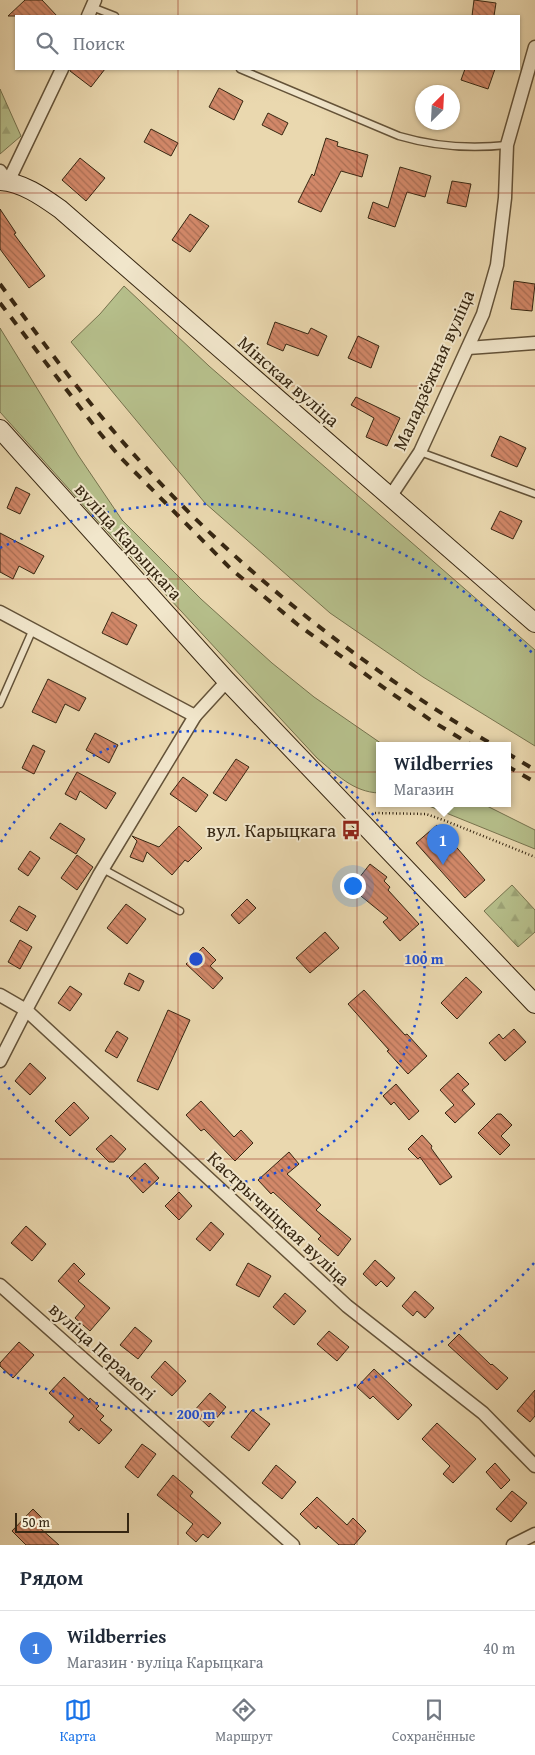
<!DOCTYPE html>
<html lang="ru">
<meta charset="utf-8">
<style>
body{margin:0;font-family:"Gentium Book Plus",serif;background:#f2f2f3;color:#1f2937}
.compass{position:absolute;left:415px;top:85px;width:45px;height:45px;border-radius:50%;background:#fff;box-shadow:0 1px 4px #0004;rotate:24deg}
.scale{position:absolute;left:15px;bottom:12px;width:114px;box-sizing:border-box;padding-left:5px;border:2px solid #372712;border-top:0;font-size:14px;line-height:18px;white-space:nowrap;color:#372712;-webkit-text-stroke:4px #f1e6cb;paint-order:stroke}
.you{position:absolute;left:352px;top:885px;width:18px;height:18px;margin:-12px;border:4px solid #fff;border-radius:50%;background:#1a73e8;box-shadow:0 0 0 8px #1a73e833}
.badge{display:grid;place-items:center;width:32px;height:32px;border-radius:50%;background:#1a73e8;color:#fff;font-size:16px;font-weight:700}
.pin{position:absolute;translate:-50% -41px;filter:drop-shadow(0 1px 2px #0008)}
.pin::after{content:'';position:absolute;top:26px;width:18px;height:15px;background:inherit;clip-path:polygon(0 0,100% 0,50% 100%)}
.popup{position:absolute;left:376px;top:742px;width:135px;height:65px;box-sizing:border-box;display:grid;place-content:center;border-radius:0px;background:#fff;filter:drop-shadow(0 1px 4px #0005);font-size:16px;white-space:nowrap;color:#747a83}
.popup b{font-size:19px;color:#1f2937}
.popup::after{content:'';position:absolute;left:50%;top:100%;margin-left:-10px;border:10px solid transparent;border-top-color:#fff}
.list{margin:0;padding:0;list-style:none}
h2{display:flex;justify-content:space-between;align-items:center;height:65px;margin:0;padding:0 20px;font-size:21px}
h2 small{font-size:16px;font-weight:400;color:#747a83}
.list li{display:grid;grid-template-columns:32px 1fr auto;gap:15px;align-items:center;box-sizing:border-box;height:75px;padding:0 20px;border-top:1px solid #e0e1e3}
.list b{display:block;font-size:19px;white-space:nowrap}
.list p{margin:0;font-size:16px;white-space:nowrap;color:#747a83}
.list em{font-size:16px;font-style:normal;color:#747a83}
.icon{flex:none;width:28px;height:28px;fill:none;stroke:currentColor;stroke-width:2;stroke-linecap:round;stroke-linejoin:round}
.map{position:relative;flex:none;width:535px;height:1545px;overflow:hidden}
.search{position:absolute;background:#fff;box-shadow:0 1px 4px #0004;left:15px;right:15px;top:15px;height:55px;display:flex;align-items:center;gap:12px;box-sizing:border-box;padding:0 18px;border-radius:0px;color:#747a83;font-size:19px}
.sheet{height:140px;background:#fff}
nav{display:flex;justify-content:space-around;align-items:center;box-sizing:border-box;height:70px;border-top:1px solid #e0e1e3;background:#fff;font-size:14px;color:#747a83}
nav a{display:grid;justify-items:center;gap:2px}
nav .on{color:#1a73e8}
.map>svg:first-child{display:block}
.grass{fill:#b6bf8b;stroke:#76734e}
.forest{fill:url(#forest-firs);stroke:#76734e}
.building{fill:url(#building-back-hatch);stroke:#372712}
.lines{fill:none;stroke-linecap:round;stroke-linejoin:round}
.lane-casing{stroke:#645339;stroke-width:9}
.street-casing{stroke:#645339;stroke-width:15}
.secondary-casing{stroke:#372712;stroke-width:20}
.path{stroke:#372712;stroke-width:2.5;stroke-dasharray:1 2.5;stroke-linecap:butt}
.lane{stroke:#f1e6cb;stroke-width:6}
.street{stroke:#f1e6cb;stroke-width:12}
.secondary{stroke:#f1e6cb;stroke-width:18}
.rail{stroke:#372712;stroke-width:4;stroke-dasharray:9 9;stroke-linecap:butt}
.grid{fill:none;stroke:#8f2418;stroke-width:1;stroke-opacity:0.55}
.ring{fill:none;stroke:#1d4ed8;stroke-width:2.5;stroke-dasharray:2.5 5}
.labels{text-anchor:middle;stroke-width:4;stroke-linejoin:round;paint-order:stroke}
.street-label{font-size:19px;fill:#372712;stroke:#f1e6cb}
.poi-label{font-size:19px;fill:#372712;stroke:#f1e6cb;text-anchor:end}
.centre{fill:#1d4ed8;stroke:#f1e6cb;stroke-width:2.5}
.ring-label{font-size:15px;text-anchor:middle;font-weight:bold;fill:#1d4ed8;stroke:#f1e6cb;stroke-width:4;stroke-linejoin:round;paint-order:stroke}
</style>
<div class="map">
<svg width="535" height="1545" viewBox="0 0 535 1545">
<defs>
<pattern id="forest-firs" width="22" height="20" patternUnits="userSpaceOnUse" patternTransform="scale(1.25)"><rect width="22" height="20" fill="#b6bf8b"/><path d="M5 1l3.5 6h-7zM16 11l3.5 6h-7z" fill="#9da477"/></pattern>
<pattern id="building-back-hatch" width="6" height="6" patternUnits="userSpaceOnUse" patternTransform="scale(1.25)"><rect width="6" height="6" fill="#d28869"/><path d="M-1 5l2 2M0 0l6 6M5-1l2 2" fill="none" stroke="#ab6f55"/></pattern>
</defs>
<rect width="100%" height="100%" fill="#ead8af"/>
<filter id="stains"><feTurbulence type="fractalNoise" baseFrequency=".004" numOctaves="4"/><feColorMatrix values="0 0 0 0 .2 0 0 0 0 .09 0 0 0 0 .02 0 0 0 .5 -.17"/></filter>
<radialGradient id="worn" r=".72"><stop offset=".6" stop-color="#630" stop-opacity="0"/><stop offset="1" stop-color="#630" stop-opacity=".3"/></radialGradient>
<!-- grass -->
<g class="grass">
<polygon points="124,286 209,366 535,650 535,746 423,677 330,613 205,503 71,342 100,314"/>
<path d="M0 328 78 455 122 520 201 599 272 663 314 697 385 746H379V793C353 792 336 774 317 758L94 517 0 412Z"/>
<polygon points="424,804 483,804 535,830 535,849"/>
</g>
<!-- forest -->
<g class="forest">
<polygon points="0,89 21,136 0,154"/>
<polygon points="512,885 535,910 535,932 518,947 484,911"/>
</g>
<!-- building -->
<g class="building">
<polygon points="25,0 42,0 57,16 8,16"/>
<polygon points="474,0 496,3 494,16 472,16"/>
<polygon points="70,69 105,69 91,87 70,71"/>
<polygon points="465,69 495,69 488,89 461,80"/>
<polygon points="219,88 243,101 234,120 209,107"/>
<polygon points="268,113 288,123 282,135 262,125"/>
<polygon points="151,129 178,143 171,156 144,142"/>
<polygon points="326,138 338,142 337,146 368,155 362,177 341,171 321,212 298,202 312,174 314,176"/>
<polygon points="80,158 105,178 86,201 62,180"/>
<polygon points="400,167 431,176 425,197 407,192 395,227 368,218 373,202 388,208"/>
<polygon points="452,181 471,184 466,207 447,203"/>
<polygon points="0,209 16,233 14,234 45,276 29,288 0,249"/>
<polygon points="190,214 209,226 190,252 172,240"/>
<polygon points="514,281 535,284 532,311 511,309"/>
<polygon points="275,322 308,334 311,328 327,336 318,356 286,344 283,351 267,344"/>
<polygon points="358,336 379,346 371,368 348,358"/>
<polygon points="356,397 400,418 387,446 366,437 374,418 351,405"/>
<polygon points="500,436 526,448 517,467 491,456"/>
<polygon points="16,487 30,494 20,514 7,508"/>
<polygon points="500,511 522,521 513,539 491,529"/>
<polygon points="0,533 44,556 34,574 19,566 13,579 0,572"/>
<polygon points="112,612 137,625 127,645 102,633"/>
<polygon points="48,679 86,698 79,711 65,704 56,723 32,712"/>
<polygon points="95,733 118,745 109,763 86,750"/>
<polygon points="33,745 45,751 34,774 22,768"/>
<polygon points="236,759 249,767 226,801 213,793"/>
<polygon points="77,772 116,793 106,809 80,791 76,800 65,794"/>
<polygon points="183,777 208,795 196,812 170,794"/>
<polygon points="60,823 85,839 76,854 50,838"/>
<polygon points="437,825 485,880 465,898 416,843"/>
<polygon points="179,826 202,848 188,862 185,860 172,875 147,852 143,862 130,857 137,841 132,836 159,847"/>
<polygon points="30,851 40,858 28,876 18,869"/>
<polygon points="77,855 93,867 77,890 61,878"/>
<polygon points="370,864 387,877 384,881 390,887 388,890 419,924 400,941 383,922 388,918 351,888"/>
<polygon points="247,899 256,908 239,924 231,915"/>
<polygon points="126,904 146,919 127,944 107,928"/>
<polygon points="19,906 36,916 27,931 10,921"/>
<polygon points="325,932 339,948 310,973 296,958"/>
<polygon points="20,940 32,947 20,969 8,962"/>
<polygon points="203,947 216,960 210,966 223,978 213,989 186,964"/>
<polygon points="129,973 144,981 139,991 124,984"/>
<polygon points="466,977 482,992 457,1019 441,1003"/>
<polygon points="70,986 82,994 70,1011 58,1003"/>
<polygon points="364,990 405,1035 407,1034 427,1056 408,1074 387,1051 389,1050 348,1004"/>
<polygon points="168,1010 190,1020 158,1090 137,1081"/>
<polygon points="514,1029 526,1042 505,1061 489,1043 499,1034 503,1039"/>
<polygon points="117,1031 128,1038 117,1058 105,1051"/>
<polygon points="30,1063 46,1078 30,1095 15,1081"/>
<polygon points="458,1073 469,1084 462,1090 475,1104 455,1123 445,1113 454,1105 440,1090"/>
<polygon points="396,1084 419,1111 409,1120 394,1102 391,1105 383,1096"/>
<polygon points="201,1101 234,1137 241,1130 253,1143 235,1161 204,1129 201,1131 186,1115"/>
<polygon points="74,1102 89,1118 70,1136 55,1121"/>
<polygon points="497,1114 501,1114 512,1125 501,1136 510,1145 500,1155 478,1133"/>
<polygon points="111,1135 126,1149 114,1162 109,1162 96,1149"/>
<polygon points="422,1135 432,1146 431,1148 452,1177 440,1185 420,1157 418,1159 408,1149"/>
<polygon points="289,1152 299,1164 287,1174 321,1205 316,1210 351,1239 338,1256 318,1239 321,1236 273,1192 271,1194 258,1180"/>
<polygon points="145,1163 159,1178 143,1193 129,1178"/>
<polygon points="179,1192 192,1206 179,1220 165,1206"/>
<polygon points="211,1222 224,1234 210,1251 196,1239"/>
<polygon points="26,1226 46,1244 32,1261 11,1243"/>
<polygon points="375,1260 395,1278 387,1287 381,1281 376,1286 363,1274"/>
<polygon points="74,1263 85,1274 78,1281 110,1308 90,1331 75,1318 85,1306 58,1281"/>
<polygon points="248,1263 271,1276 259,1297 236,1285"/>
<polygon points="415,1291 434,1308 425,1318 417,1311 413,1316 402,1306"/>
<polygon points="285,1293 306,1311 294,1325 273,1307"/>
<polygon points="135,1327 152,1341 138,1359 120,1345"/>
<polygon points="329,1331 349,1347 337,1361 317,1344"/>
<polygon points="459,1334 491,1365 492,1364 508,1378 497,1390 448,1345"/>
<polygon points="19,1342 34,1355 13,1378 0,1366 0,1363"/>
<polygon points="165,1361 186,1381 172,1396 151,1377"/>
<polygon points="374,1369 412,1405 398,1420 373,1396 370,1399 357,1387"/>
<polygon points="64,1377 89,1400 90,1398 99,1406 96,1409 104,1416 100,1420 112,1430 99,1444 81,1428 79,1431 69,1422 74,1416 49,1393"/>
<polygon points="535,1390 535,1416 530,1422 517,1411"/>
<polygon points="210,1393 226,1407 209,1427 193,1412"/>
<polygon points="252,1410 270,1424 249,1451 231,1437"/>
<polygon points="437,1423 476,1459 453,1483 443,1474 450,1466 422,1439"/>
<polygon points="142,1444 156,1454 138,1478 125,1467"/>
<polygon points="495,1463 510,1480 501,1489 486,1472"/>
<polygon points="276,1465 296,1482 282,1499 262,1483"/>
<polygon points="173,1475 193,1492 190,1496 221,1523 208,1538 203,1534 196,1542 186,1533 193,1524 157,1495"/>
<polygon points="512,1491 527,1503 511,1522 496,1509"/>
<polygon points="317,1497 347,1525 353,1518 366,1531 354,1545 339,1545 318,1526 316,1529 300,1514"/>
<polygon points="33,1509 46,1522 40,1528 59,1545 26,1545 12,1531"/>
</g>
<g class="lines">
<defs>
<g id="lane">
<polyline points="92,7 115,16"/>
<path d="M240 69 399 136C433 146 471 149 507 145"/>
<polyline points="420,452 535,494"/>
<polyline points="0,704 33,629"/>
<polyline points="103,869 180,911"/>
</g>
<g id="street">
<polyline points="88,16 95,0"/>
<polyline points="0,171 8,182 62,69"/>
<polyline points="468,348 535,343"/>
<polyline points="390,497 420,452 483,314 497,265 505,198 507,145 535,47"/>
<polyline points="0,612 195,716 227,681"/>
<polyline points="0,995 26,1010 347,1306 483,1413 535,1466"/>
<polyline points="0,1061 26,1010 99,875 195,716"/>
<polyline points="0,1285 293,1545"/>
<polyline points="513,1545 535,1534"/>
</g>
<g id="secondary">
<path d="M0 181C22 182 43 197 60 209L535 623"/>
<polyline points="0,429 227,681 535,1004"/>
</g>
</defs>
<!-- lane casing -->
<use href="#lane" class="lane-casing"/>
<!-- street casing -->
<use href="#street" class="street-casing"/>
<!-- secondary casing -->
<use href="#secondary" class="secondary-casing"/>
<!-- path -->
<polyline class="path" points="375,813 426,814 446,821 535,857"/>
<!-- lane -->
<use href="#lane" class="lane"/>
<!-- street -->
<use href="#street" class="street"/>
<!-- secondary -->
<use href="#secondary" class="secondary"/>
<!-- rail -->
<g class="rail">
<path d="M0 284C44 344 88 404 138 459 241 573 363 668 495 746"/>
<polyline points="0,303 99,432 120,457 231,569 297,624 387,690 432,721 473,746"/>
<polyline points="507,753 535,770"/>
<polyline points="507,766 535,782"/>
</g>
</g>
<!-- grid -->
<path class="grid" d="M178 0V16M357 0V16M178 69V1545M357 69V1545M0 193H535M0 386H535M0 579H535M0 772H535M0 966H535M0 1159H535M0 1352H535"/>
<!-- distance rings -->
<g class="ring">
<path d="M1 842A228 228 0 1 1 1 1076"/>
<path d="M534 1263A455 455 0 0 1 0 1370M0 548A455 455 0 0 1 534 655"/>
</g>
<!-- icons -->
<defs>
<symbol id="bus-bare" viewBox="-9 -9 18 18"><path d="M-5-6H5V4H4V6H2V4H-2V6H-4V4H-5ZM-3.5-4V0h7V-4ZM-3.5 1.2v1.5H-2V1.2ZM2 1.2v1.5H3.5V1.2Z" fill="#8f2418" stroke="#f1e6cb" stroke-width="2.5" paint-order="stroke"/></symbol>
</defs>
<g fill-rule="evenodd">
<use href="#bus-bare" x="337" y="816" width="28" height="28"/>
</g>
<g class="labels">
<!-- street labels -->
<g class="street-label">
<text transform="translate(433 370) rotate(-66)" y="7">Маладзёжная вуліца</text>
<text transform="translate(289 381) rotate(41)" y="7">Мінская вуліца</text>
<text transform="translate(129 541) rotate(48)" y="7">вуліца Карыцкага</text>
<text transform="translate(279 1218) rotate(43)" y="7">Кастрычніцкая вуліца</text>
<text transform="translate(103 1351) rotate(42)" y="7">вуліца Перамогі</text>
</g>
<!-- poi labels -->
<g class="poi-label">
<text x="336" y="837">вул. Карыцкага</text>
</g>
</g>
<circle cx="196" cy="959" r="8" class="centre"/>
<g class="ring-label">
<text x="424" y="964">100 m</text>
<text x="196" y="1419">200 m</text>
</g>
<rect width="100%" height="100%" filter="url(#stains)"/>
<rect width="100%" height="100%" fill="url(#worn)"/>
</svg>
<svg class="compass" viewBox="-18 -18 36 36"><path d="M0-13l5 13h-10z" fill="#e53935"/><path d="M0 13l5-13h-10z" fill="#747a83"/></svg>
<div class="scale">50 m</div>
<div class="you"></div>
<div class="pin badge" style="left:443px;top:865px;background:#3f7fe0">1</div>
<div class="popup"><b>Wildberries</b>Магазин</div>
<div class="search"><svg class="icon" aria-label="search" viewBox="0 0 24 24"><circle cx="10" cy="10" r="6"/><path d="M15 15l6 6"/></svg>Поиск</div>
</div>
<section class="sheet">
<h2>Рядом<small></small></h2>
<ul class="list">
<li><span class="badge" style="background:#3f7fe0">1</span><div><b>Wildberries</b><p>Магазин · вуліца Карыцкага</p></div><em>40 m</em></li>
</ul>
</section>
<nav>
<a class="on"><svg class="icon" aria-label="map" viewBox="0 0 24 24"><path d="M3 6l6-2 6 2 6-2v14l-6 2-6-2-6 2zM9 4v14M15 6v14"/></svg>Карта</a>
<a><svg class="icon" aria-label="directions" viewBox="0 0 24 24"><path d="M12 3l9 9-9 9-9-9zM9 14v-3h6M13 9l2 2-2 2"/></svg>Маршрут</a>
<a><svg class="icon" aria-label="saved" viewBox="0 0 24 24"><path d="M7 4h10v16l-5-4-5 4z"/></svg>Сохранённые</a>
</nav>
